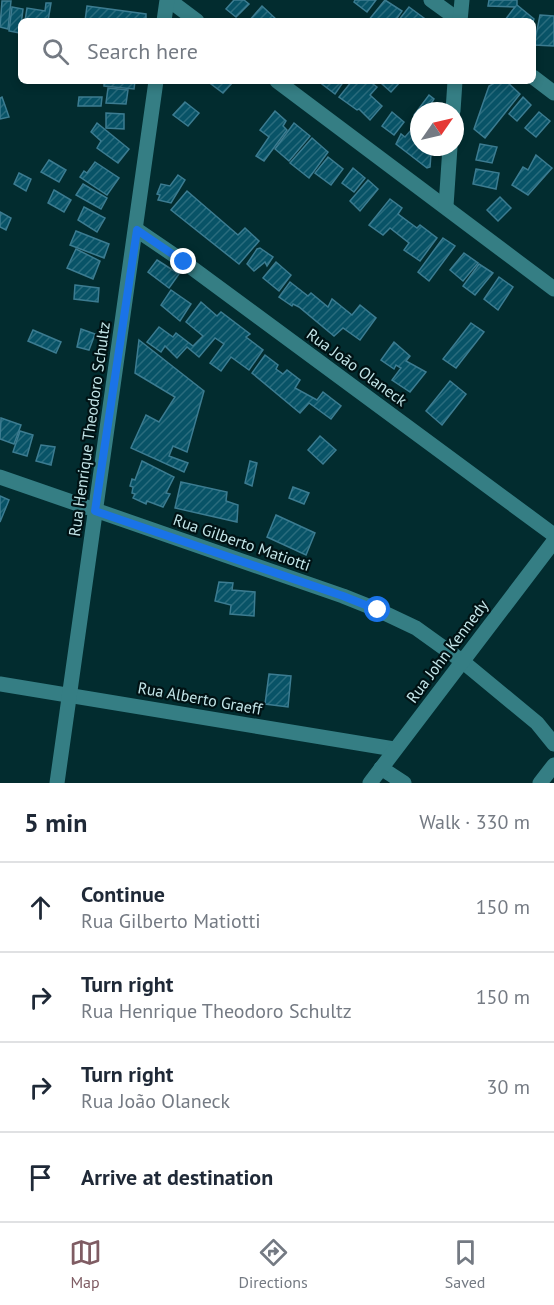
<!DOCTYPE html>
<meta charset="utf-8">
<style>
body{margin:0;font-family:"PT Sans",sans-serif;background:#f6f6f7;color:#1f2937}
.compass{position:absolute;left:410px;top:102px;width:54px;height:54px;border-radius:50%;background:#fff;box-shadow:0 3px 9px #0003;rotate:56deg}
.stop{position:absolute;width:18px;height:18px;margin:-14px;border:4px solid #1a73e8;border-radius:50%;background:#fff}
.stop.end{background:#1a73e8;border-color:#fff;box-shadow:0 2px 6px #0008}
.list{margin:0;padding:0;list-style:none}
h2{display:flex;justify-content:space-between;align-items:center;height:78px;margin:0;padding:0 24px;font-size:26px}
h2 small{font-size:20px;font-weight:400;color:#747a83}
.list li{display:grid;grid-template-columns:39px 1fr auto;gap:18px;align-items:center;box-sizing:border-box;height:90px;padding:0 24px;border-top:2px solid #e0e1e3}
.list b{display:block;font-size:22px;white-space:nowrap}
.list p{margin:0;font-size:20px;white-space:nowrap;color:#747a83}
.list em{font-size:20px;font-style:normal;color:#747a83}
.icon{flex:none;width:33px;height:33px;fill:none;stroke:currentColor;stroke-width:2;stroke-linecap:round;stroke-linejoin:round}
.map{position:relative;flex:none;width:554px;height:783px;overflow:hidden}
.search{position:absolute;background:#fff;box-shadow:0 3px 9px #0003;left:18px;right:18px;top:18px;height:66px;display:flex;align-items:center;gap:15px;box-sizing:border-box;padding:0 21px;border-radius:9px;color:#747a83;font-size:22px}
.sheet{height:438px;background:#fff}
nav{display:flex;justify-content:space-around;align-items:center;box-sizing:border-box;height:84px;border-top:2px solid #e0e1e3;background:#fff;font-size:16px;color:#747a83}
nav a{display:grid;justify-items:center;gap:3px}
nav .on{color:#7f5c63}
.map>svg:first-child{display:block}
.building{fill:url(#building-hatch);stroke:#3c7c91;stroke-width:1.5}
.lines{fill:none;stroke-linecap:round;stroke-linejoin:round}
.minor{stroke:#357e84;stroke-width:15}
.route{stroke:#1a73e8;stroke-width:8}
.labels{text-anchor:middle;stroke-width:4.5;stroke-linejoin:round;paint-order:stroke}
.street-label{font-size:16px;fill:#c3e5e8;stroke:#001214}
</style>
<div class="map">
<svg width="554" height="783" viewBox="0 0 554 783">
<defs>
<pattern id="building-hatch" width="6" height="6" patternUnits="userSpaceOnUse" patternTransform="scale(1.5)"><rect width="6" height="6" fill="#085367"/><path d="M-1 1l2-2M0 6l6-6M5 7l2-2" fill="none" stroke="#2a6c7d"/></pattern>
</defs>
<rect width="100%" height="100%" fill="#022c2f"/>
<!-- building -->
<g class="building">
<polygon points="234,0 244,0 249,4 236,17 226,9"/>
<polygon points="355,0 376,0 367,12 354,2"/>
<polygon points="385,0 402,11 395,21 368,21"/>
<polygon points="489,0 517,0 517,5 534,19 533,22 507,21 505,20 515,7 488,6"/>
<polygon points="2,1 11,1 8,29 0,27"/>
<polygon points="46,3 51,3 48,21 25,21 27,8 45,11"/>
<polygon points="87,6 146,14 146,21 85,21"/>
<polygon points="262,6 277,20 277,21 249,21"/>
<polygon points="12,7 23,9 20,33 9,31"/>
<polygon points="409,7 428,21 398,21"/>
<polygon points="540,15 554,16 554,46 534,45"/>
<polygon points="104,81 135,81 134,89 104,86"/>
<polygon points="207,81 234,81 223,93"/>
<polygon points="324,81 344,81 335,94 322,84"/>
<polygon points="352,81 369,81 377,87 370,95 382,106 370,120 359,109 357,110 339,97"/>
<polygon points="385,81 401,81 391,92 382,84"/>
<polygon points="498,81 506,81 520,94 485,138 474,129 489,86"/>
<polygon points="108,88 128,90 126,104 106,103"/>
<polygon points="429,95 434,99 427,110 428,111 419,111 419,119 414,115"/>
<polygon points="2,97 9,117 0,119 0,98"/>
<polygon points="79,97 102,97 101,106 78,106"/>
<polygon points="523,97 531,105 517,121 509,114"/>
<polygon points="185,102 199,113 188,126 173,115"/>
<polygon points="275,111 286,121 283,126 287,130 264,161 256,156 269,137 260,130"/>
<polygon points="392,112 404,122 394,135 382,126"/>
<polygon points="539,112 550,121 536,137 525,128"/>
<polygon points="106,113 124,114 124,129 106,128"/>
<polygon points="419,121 419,147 431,154 430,167 427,168 396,144 401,134 405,137"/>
<polygon points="97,123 129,149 118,163 97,148 101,141 91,132"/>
<polygon points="294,123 310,136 289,161 275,149"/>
<polygon points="312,138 328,152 309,178 290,163"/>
<polygon points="480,144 497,147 492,163 476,160"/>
<polygon points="536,155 552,168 528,195 512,185 523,167 528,170"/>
<polygon points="328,157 343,169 331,185 315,173"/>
<polygon points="49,160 66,170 59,182 41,172"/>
<polygon points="95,162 119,178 107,195 80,177 84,171 87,173"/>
<polygon points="353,168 365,178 354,192 342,183"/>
<polygon points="476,169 499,173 496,189 473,184"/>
<polygon points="19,173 31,179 26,191 14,184"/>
<polygon points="178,175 185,180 171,203 158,200 160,195 157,194 161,184 170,186"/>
<polygon points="368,180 378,189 360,211 350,201"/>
<polygon points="83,184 107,198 101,209 76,195"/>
<polygon points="54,190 71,200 64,212 48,203"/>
<polygon points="187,191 238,235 245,228 259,241 239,264 171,210"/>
<polygon points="500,197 511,208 498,221 487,210"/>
<polygon points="390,199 402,208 398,214 417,228 420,225 437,238 420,261 404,250 409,243 390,228 383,235 369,225"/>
<polygon points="84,207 105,218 97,232 78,220"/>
<polygon points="0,212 11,218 6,230 0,227"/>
<polygon points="76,231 109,244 104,258 70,245"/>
<polygon points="443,238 455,246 429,281 418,272"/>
<polygon points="260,248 273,257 267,266 265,262 254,271 247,264 257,249"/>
<polygon points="76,249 100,261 93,279 67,268"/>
<polygon points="464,253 478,263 463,281 450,270"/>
<polygon points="157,260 179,274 169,288 148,272"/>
<polygon points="276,262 291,275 279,291 263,278"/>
<polygon points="479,264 493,273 475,295 463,286"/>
<polygon points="499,277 513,287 498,310 484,299"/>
<polygon points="290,282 308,296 311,293 328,307 332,299 352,315 360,305 376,318 360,340 343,328 334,336 299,307 293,304 292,306 279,297"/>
<polygon points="75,285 99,288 98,302 74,299"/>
<polygon points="171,290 191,304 180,321 161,305"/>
<polygon points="201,302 217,316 221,312 250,334 246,337 263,350 249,370 231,357 221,371 210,363 224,344 215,338 199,357 187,347 177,358 165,346 161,352 147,342 159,327 173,337 176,333 193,346 203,336 186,322"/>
<polygon points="471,323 484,332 456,368 443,359"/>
<polygon points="81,329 95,334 89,350 77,347"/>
<polygon points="33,330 61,342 56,353 28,341"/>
<polygon points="139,340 204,391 187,452 173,446 169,456 188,463 184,472 131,448 146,415 159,422 175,397 135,373"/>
<polygon points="394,342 410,356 406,361 426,372 410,392 392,380 401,368 396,365 394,369 381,360"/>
<polygon points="265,355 278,365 276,369 283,374 287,370 300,380 295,388 317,400 323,392 341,406 331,419 309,403 300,413 252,373"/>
<polygon points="450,381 466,394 442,425 426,411"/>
<polygon points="1,418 21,425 14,444 0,439"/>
<polygon points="20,431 33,435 27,456 13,452"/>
<polygon points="320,436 336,450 323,464 308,450"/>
<polygon points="41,445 55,447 51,465 36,461"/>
<polygon points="142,461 174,477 166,493 170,494 163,507 147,501 146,504 133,498 135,494 132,493 133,487 130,486 132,479 135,480"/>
<polygon points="250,461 257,463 252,486 245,483"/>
<polygon points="181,482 227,492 226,501 238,505 237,522 175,508"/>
<polygon points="293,487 309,493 304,504 289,498"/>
<polygon points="0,496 9,500 0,522"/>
<polygon points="276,515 315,533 306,555 267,537"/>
<polygon points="219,582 233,583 232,590 255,592 254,616 230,614 231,605 215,601"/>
<polygon points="269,674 291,676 288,707 265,704"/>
</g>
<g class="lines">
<!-- minor -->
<g class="minor">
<polyline points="169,0 197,21"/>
<polyline points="431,0 460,21"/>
<polyline points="164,21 167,0"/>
<polyline points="460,21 462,0"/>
<polyline points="533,77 554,93"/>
<polyline points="277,81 554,289"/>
<polyline points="453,111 455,81"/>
<polyline points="446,206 450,147"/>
<polyline points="137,230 184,262 554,535"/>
<polyline points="0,477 343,596 378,610 416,628 462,661 537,723 554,744"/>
<polyline points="0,684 394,749"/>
<polyline points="381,768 404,783"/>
<polyline points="57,783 156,81"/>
<polyline points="370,783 554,541"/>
<polyline points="540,783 554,765"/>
</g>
</g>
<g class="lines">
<!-- route -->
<polyline class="route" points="184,262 137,230 95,511 343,596 378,610"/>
</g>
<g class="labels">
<!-- street labels -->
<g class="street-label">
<text transform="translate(357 367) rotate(36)" y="6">Rua João Olaneck</text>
<text transform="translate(89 429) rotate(-82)" y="6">Rua Henrique Theodoro Schultz</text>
<text transform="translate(242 542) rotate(19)" y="6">Rua Gilberto Matiotti</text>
<text transform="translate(447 651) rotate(-53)" y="6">Rua John Kennedy</text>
<text transform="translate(200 698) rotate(10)" y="6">Rua Alberto Graeff</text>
</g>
</g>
</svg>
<svg class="compass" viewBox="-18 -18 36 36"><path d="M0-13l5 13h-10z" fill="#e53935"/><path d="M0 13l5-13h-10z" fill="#747a83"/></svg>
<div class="stop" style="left:378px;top:610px"></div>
<div class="stop end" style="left:184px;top:262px"></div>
<div class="search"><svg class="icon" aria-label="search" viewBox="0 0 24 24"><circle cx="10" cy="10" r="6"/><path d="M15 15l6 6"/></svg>Search here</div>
</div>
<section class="sheet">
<h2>5 min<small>Walk · 330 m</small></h2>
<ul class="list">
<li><svg class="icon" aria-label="ahead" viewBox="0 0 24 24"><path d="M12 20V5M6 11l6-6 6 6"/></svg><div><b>Continue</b><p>Rua Gilberto Matiotti</p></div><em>150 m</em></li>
<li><svg class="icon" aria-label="right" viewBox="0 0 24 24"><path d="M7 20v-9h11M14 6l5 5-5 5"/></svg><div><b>Turn right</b><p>Rua Henrique Theodoro Schultz</p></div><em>150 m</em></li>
<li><svg class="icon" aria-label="right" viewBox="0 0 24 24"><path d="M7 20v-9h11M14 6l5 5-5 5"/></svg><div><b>Turn right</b><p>Rua João Olaneck</p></div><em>30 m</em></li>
<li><svg class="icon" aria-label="arrive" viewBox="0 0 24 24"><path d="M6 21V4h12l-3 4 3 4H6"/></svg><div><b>Arrive at destination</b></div></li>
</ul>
</section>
<nav>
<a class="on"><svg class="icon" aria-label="map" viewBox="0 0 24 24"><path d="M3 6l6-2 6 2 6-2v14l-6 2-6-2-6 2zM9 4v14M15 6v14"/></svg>Map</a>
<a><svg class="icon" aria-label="directions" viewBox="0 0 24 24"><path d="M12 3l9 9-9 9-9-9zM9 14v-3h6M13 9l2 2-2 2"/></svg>Directions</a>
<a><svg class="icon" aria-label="saved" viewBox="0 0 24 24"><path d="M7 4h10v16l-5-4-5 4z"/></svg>Saved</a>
</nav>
